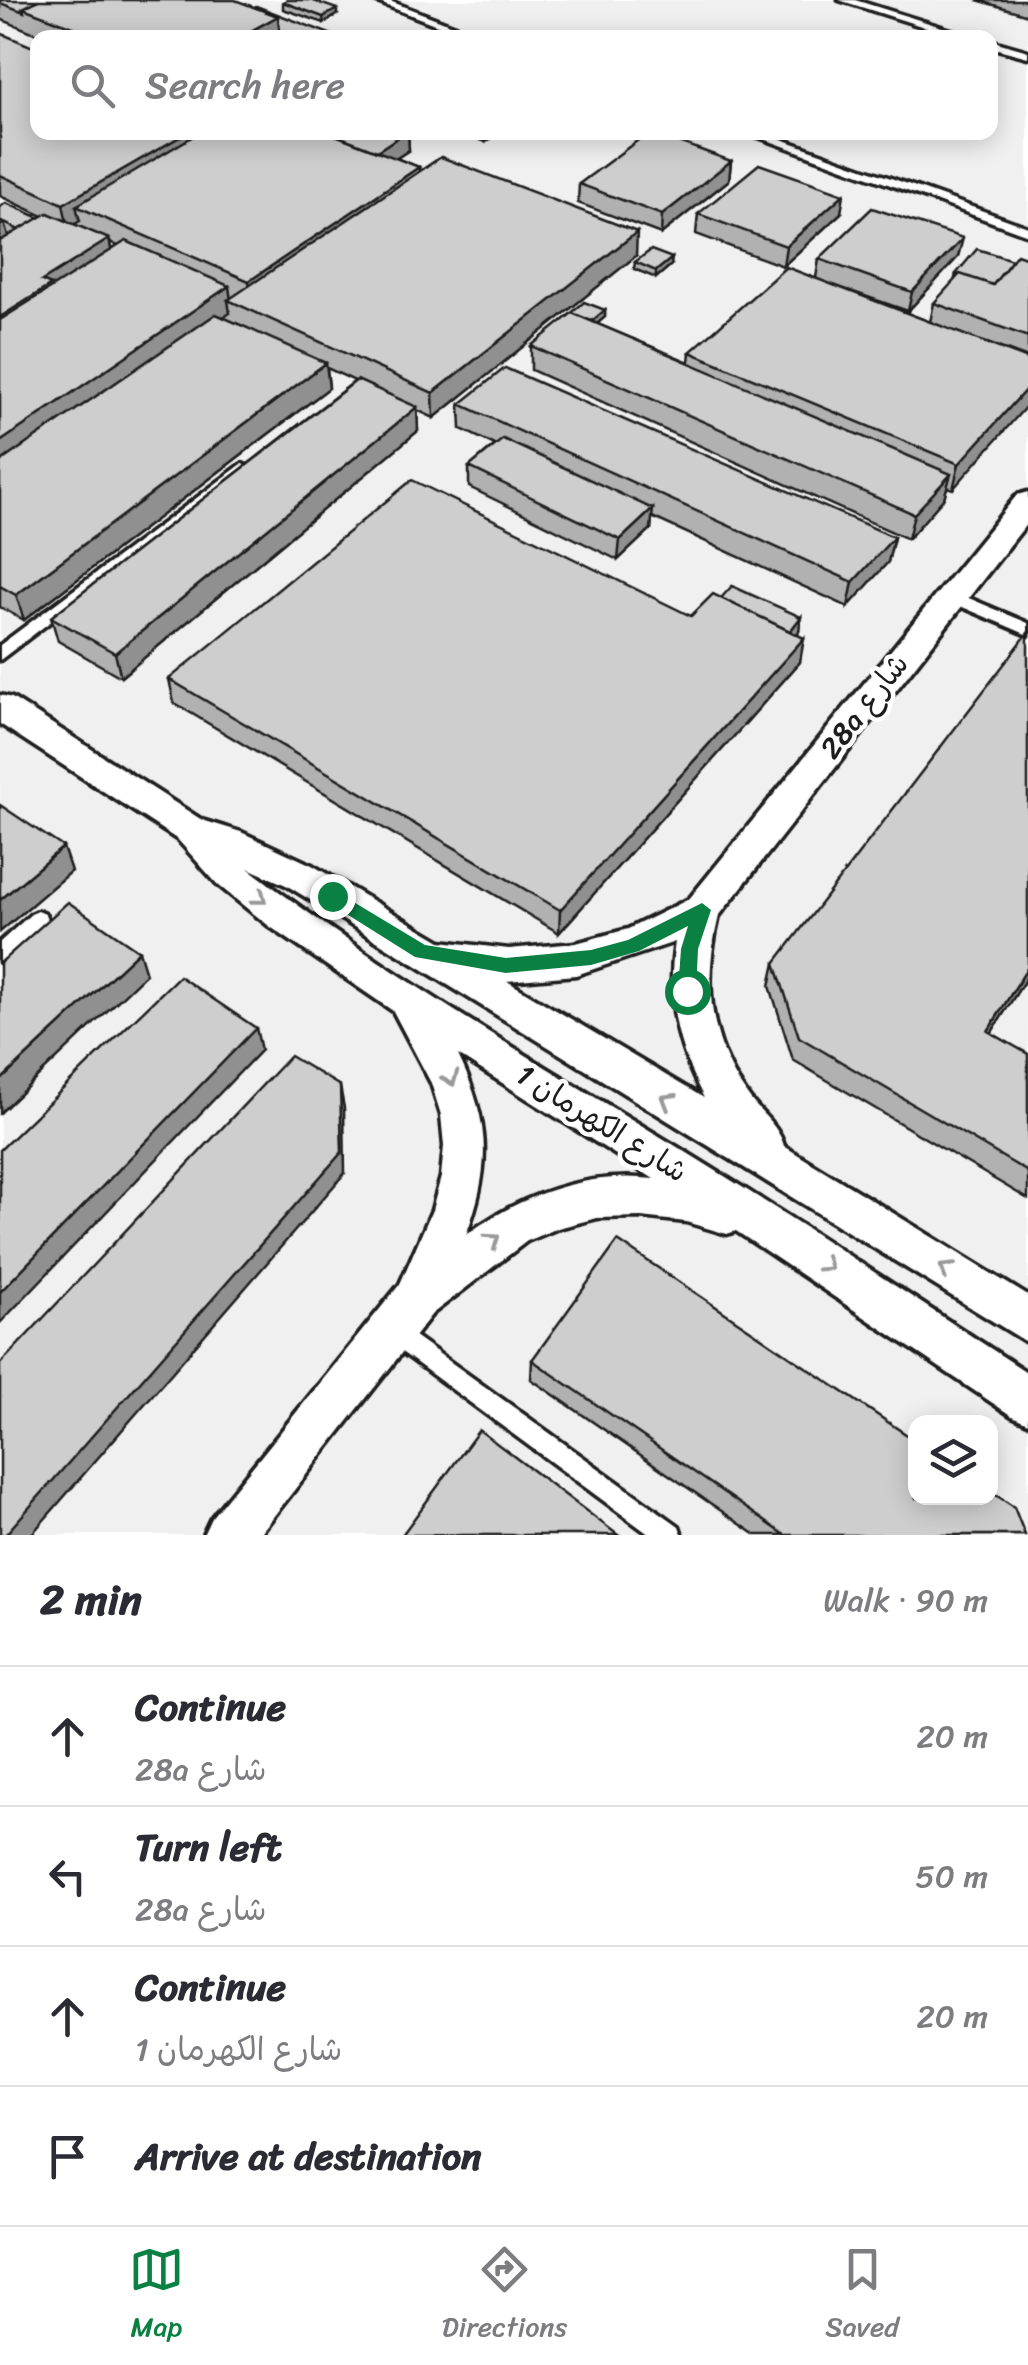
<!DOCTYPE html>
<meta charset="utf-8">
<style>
body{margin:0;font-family:Sriracha,"Playpen Sans Arabic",sans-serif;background:#f2f2f3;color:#2b2b33}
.controls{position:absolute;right:30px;bottom:30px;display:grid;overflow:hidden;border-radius:20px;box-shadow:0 5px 25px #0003}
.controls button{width:90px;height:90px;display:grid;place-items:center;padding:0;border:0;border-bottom:2px solid #e1e1e2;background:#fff;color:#2b2b33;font:50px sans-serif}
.stop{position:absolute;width:30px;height:30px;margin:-22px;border:8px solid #0b8043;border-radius:50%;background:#fff}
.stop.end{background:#0b8043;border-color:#fff;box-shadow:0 2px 10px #0008}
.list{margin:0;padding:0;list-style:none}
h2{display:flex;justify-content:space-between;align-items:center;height:130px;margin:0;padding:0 40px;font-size:42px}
h2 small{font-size:32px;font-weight:400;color:#7c7c81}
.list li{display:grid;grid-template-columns:65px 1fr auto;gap:30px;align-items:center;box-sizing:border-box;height:140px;padding:0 40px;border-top:2px solid #e1e1e2}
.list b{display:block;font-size:38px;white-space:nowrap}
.list p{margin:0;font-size:32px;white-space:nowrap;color:#7c7c81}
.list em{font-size:32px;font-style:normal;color:#7c7c81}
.icon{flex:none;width:55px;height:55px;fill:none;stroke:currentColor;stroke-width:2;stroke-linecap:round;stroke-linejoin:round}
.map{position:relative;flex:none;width:1028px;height:1535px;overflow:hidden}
.search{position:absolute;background:#fff;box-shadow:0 5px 25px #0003;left:30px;right:30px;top:30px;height:110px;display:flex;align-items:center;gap:25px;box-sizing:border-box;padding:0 35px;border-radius:20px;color:#7c7c81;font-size:38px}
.sheet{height:690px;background:#fff}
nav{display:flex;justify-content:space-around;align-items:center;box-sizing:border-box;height:140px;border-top:2px solid #e1e1e2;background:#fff;font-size:28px;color:#7c7c81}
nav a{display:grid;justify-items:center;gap:5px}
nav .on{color:#0b8043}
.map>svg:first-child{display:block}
.built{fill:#f0f0f0;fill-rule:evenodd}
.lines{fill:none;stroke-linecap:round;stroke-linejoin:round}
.lane-casing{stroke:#1c1c1c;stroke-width:7}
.street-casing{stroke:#1c1c1c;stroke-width:7}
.lane{fill:#fff;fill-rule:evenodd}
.street{fill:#fff;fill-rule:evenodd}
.wall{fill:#b1b1b1;stroke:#1c1c1c;stroke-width:2.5;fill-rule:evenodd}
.shaded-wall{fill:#909090;stroke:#1c1c1c;stroke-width:2.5}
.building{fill:#cecece;stroke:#1c1c1c;stroke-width:2.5}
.oneway{stroke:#999}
.route{fill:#0b8043}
.labels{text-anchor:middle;stroke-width:9;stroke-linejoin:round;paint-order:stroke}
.street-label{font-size:30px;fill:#1c1c1c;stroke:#fff}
</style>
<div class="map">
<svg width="1028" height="1535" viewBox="0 0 1028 1535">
<rect width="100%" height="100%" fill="#fff"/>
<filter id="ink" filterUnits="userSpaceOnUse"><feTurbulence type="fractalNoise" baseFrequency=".01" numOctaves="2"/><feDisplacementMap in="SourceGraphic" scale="20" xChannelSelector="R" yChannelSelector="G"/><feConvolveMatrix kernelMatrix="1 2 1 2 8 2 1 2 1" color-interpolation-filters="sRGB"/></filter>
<g filter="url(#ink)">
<!-- built -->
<path class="built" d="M0 0H1028V1535H0ZM38 38H990V132H38ZM916 1422H990V1498H916Z"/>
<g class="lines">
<defs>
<g id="lane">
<polygon points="372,0 387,0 487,38 471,38"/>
<polygon points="839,0 855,0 977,38 959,38"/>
<polygon points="990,40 1028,51 1028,57 990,47"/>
<polygon points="745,132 762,132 1028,227 1028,235"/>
<polygon points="242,464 247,466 247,472 0,660 0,645"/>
<polygon points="952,591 1028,623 1028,635 946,600 944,596"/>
<polygon points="38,911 45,914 47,919 45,924 7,960 0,962 0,942 31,914"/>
<polygon points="392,1320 679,1526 682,1535 650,1535 384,1339 381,1331 384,1323"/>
</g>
<path id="street" d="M1028 492V522L719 916C703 981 708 1041 748 1096 760 1113 779 1126 784 1146L1028 1296V1343L286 885 248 868C386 974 539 1063 689 1154 803 1224 915 1299 1028 1373V1423L1012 1416 736 1231 727 1234 686 1222 641 1217 597 1218 558 1228 527 1241 432 1314 259 1535H203L211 1518 400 1284 432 1210 441 1177 444 1146 441 1115 431 1083 393 1011 269 926 218 885 178 840 0 724V695L12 698 202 820 241 832 312 865 441 941 509 949 576 943 628 929 689 899 1017 495ZM675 942C666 1000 677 1047 704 1098L507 981 576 975ZM458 1055 654 1179C586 1171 520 1195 466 1235 492 1166 490 1121 458 1055Z"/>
</defs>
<!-- lane casing -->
<use href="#lane" class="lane-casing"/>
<!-- street casing -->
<use href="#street" class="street-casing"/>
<!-- lane -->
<use href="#lane" class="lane"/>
<!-- street -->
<use href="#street" class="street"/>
</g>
<!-- wall -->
<g class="wall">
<polygon points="0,0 330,38 47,38 0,19"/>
<polygon points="977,0 1028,0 1028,15"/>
<polygon points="283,2 337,15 324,23 283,9"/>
<path d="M0 33 38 132H408L409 150 396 158 419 167V172L636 256 434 418 417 410 418 431 121 677 58 641 51 617 355 381 327 368 329 388 24 620 0 607V207L40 218 43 216 0 196ZM110 242 118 246 111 250Z"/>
<polygon points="460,132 499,132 486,142"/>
<polygon points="731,161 729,180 661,234 578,203 579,184"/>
<polygon points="841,213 783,266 696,234 698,214"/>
<polygon points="958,257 908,311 827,283 930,322 934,303 954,282 956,274 1028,258 1028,358 987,343 1028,359 953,489 947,487 944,498 908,539 531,370 531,346 605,310 605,317 597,324 689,362 690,352 816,278 819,259"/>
<polygon points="635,262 671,265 656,278 634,269"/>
<polygon points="460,404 894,537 888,562 848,607 652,517 651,529 618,560 469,487 469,467 495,445 461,429"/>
<polygon points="691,616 799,631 797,634 800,662 559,933 174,703 169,679"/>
<polygon points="775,963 1028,975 991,1033 1028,1054 1028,1199 793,1060 770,986"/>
<polygon points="532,1360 1025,1535 756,1535 531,1379"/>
</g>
<!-- shaded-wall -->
<g class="shaded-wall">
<polygon points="337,9 337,15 324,23 323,17"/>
<polygon points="278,16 280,38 238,38"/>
<polygon points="188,132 214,132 76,206 80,221 68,228 63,204"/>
<polygon points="406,132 408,132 409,150 374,173 372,154"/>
<polygon points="486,132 499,132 486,142"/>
<polygon points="731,161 729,180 661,234 662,215"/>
<polygon points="419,167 420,191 252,306 249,281"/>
<polygon points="844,194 841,213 783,266 786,246"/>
<polygon points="4,223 11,247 0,253 0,226"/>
<polygon points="637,232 636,256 434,418 433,393"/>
<polygon points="963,238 958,257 908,311 912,292"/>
<polygon points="109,239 114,264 0,345 0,317 42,281"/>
<polygon points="672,258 671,265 656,278 656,271"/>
<polygon points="229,286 231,301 228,300 230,313 0,472 0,442"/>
<polygon points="605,310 605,317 587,332 587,325"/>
<polygon points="326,363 329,388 24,620 16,595"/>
<polygon points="1028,387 1028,404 953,489 959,464"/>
<polygon points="417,407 418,431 121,677 115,653"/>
<polygon points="951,474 944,498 908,539 914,514"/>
<polygon points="653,509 651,529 618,560 620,540"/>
<polygon points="894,537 888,562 848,607 853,582"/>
<polygon points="801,617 799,631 786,648 788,634"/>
<polygon points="804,638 800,662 559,933 560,910"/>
<polygon points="63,847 71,871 0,932 0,900"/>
<polygon points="139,951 146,974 0,1113 0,1081"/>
<polygon points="1028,967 1028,975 978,1054 988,1031"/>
<polygon points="256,1028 261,1050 0,1323 0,1292"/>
<polygon points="340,1086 344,1108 345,1173 31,1535 5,1535"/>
</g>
<!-- building -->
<g class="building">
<polygon points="0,0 39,0 23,8 24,12 0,3"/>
<polygon points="39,0 235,0 278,16 238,38 102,38 23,8"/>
<polygon points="287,0 311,0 337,9 323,17 283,2"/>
<polygon points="256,6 330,34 324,38 295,38 280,31 278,16 254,7"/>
<polygon points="0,33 38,49 38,132 188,132 63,204 0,175"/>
<polygon points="200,132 328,132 419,167 249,281 76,206"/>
<polygon points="328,132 406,132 377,151"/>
<polygon points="649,132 651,132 731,161 662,215 579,184"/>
<polygon points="441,157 637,232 433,393 228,300"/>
<polygon points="759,164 844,194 786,246 698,214"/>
<polygon points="6,203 40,218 19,230 0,221 0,207"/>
<polygon points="872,208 963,238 912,292 819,259"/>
<polygon points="48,213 109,239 42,281 51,285 0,317 0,241"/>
<polygon points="126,241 229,286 0,442 0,320"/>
<polygon points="977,249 1012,260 993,285 956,274"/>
<polygon points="651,250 672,258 656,271 635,262"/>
<polygon points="1017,254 1028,258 1028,337 934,303 960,274 993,285"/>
<polygon points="786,267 1028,359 1028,387 959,464 690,352"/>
<polygon points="584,302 605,310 592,321 572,313 567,317"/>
<polygon points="572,313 951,474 914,514 531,346"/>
<polygon points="216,314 326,363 16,595 0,586 0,462"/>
<polygon points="505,368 894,537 853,582 460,404"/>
<polygon points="357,380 417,407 115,653 51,617"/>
<polygon points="503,439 653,509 620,540 469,467"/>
<polygon points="412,480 691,616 713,594 804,638 560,910 169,679"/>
<polygon points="732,586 801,617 790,631 721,598"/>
<polygon points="1028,633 1028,967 988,1031 1028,1054 1028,1172 799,1037 775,963"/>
<polygon points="0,805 63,847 0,900"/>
<polygon points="68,902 139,951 0,1081 0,963"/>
<polygon points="179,976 256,1028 0,1292 0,1150"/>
<polygon points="290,1056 340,1086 342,1152 5,1535 0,1535 0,1364"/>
<polygon points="618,1241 916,1441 916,1498 990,1498 990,1491 1014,1507 1025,1535 785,1535 532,1360"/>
<polygon points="479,1430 618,1535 402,1535"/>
</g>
<!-- one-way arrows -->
<defs><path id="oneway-chevron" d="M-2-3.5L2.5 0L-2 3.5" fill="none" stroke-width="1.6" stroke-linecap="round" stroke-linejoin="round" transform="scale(2.5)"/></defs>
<g class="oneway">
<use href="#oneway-chevron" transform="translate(260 898) rotate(38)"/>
<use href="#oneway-chevron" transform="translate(451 1079) rotate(68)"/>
<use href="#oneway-chevron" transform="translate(668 1100) rotate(-149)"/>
<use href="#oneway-chevron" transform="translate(493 1240) rotate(-35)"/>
<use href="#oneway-chevron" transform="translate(826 1265) rotate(34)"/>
<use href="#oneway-chevron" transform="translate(946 1269) rotate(-148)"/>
</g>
</g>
<!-- route -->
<polygon class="route" points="332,889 425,945 506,958 591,950 628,940 702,903 711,910 698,949 696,991 687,999 678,991 681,949 688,926 639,951 591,965 506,973 415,957 326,901 326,891"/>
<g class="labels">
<!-- street labels -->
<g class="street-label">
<text transform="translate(864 706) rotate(-52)" y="10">28a شارع</text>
<text transform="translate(602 1123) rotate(32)" y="10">شارع الكهرمان 1</text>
</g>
</g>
</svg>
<div class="controls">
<button><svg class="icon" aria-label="layers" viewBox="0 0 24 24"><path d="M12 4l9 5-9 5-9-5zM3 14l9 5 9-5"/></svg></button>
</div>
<div class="stop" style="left:687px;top:991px"></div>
<div class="stop end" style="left:332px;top:896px"></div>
<div class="search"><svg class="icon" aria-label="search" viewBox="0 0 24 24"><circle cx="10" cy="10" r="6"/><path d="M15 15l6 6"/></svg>Search here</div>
</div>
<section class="sheet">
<h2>2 min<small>Walk · 90 m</small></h2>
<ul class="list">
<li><svg class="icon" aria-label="ahead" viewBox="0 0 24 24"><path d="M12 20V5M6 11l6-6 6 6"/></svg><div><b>Continue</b><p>28a شارع</p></div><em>20 m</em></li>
<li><svg class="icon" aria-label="left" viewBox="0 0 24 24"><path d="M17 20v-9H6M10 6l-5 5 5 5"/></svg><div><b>Turn left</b><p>28a شارع</p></div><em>50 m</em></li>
<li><svg class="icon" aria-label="ahead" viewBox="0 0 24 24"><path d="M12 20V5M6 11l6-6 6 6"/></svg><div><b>Continue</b><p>شارع الكهرمان 1</p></div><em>20 m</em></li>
<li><svg class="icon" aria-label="arrive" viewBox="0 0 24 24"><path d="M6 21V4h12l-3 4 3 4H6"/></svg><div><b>Arrive at destination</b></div></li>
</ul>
</section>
<nav>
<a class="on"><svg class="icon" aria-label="map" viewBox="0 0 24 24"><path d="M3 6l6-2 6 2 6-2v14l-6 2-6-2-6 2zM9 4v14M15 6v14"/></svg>Map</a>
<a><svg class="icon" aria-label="directions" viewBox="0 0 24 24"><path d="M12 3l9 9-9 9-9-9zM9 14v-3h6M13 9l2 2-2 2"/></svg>Directions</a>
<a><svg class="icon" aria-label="saved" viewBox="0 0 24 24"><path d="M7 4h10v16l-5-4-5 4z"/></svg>Saved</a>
</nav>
